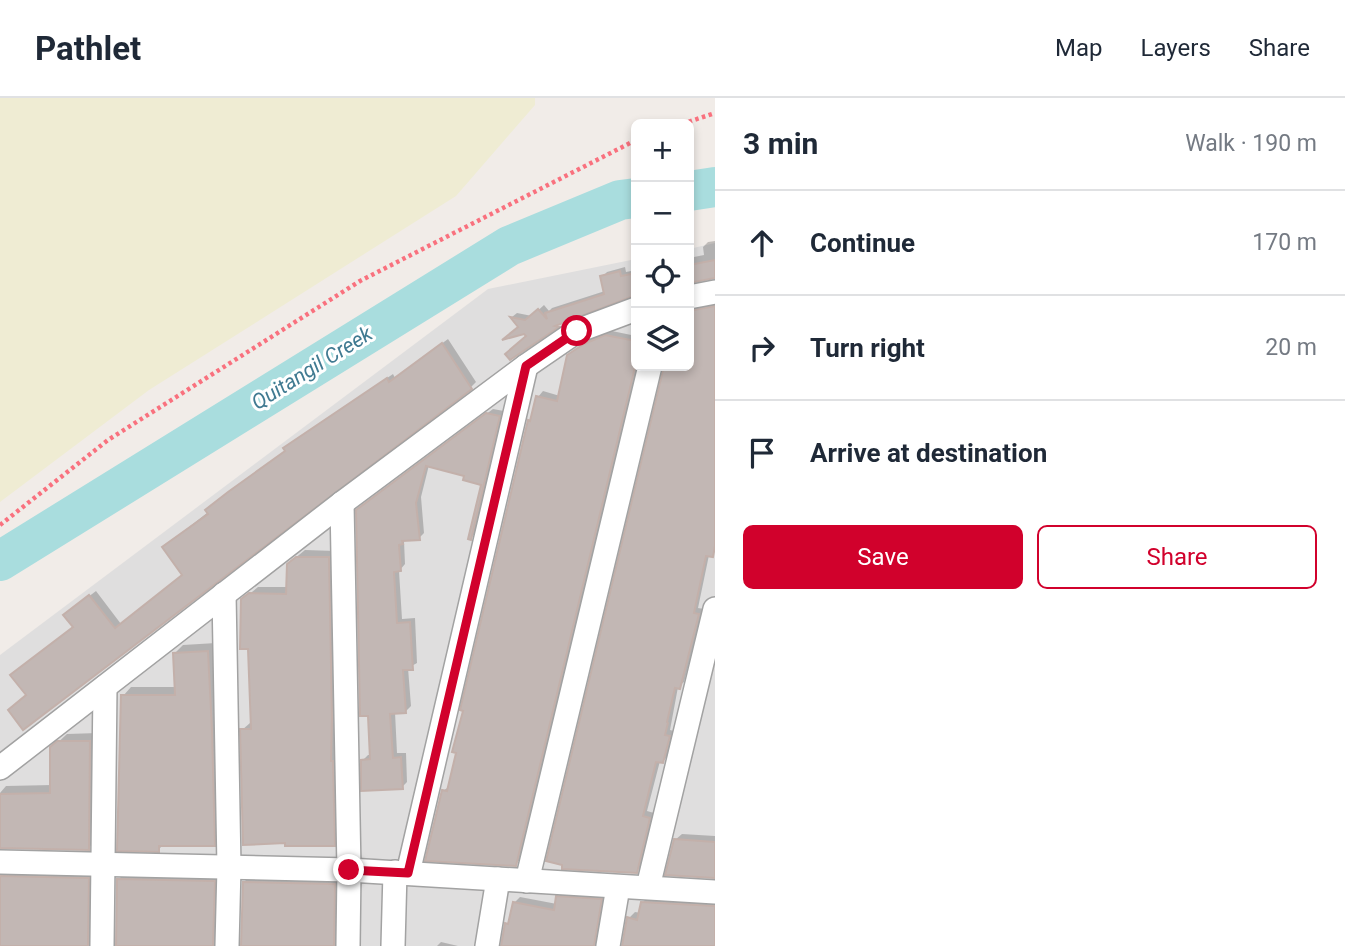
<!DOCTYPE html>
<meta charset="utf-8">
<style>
body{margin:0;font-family:Roboto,sans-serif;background:#f6f6f7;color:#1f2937}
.controls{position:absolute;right:21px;top:21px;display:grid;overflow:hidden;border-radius:10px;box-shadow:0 4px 10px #0003}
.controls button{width:63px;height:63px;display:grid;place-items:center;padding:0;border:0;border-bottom:2px solid #e0e1e3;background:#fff;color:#1f2937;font:35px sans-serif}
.stop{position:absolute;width:21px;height:21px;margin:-16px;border:5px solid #d1012c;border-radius:50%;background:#fff}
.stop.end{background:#d1012c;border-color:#fff;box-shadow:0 2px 7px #0008}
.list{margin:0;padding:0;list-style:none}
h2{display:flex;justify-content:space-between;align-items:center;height:91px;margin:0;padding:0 28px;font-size:30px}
h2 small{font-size:23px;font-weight:400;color:#747a83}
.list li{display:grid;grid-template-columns:46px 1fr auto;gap:21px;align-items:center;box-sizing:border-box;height:105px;padding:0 28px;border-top:2px solid #e0e1e3}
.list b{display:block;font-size:26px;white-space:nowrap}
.list em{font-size:23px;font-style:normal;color:#747a83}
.actions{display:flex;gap:14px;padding:21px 28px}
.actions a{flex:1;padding:16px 0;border:2px solid #d1012c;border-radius:10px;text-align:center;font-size:24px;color:#d1012c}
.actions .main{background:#d1012c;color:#fff}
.icon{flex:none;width:38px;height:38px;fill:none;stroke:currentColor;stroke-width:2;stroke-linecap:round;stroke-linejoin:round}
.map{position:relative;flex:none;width:715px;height:848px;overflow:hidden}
header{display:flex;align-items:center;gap:42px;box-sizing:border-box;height:98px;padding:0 35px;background:#fff;border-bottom:2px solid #e0e1e3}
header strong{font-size:33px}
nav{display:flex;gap:38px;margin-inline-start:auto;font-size:24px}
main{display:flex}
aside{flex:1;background:#fff}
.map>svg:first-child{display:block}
.residential{fill:#dfdede}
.farmland{fill:#efecd3}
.shadow{fill:#0003}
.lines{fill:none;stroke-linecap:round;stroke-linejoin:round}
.river{stroke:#a9ddde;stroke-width:40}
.building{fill:#c2b7b4;stroke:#c3b0aa;stroke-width:2}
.street-casing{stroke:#a2a2a2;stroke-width:26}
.path{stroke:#f9717e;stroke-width:4.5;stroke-dasharray:3.5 3.5;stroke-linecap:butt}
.street{stroke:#fff;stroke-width:23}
.route{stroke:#d1012c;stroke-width:9}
.labels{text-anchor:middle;stroke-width:6;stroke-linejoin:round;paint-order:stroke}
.water-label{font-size:21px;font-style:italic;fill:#407a91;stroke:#fff}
</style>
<header>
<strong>Pathlet</strong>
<nav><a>Map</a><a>Layers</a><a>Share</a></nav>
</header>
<main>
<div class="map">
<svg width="715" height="848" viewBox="0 0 715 848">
<rect width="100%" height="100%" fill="#f1ece8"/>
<!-- residential -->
<polygon class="residential" points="715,145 715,848 0,848 0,557 488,191 636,161 636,268 689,268 689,151"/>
<!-- farmland -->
<polygon class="farmland" points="0,0 535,0 535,7 456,98 149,292 0,404"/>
<!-- shadow -->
<g class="shadow">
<polygon points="715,143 715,179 689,184 689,160 704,157 703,149 708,144"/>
<polygon points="625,169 626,174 636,172 636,196 563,222 511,260 528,238 512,219 517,215 532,218 544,207 549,213 552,210 605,193 602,179 607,174"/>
<polygon points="715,205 715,454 709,457 698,510 704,511 684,584 678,589 670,632 674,633 668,658 663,663 660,663 647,713 654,715 642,768 636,773 665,268 689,268 689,207"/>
<polygon points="612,233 636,238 636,268 639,268 521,761 515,766 443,693 450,688 529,323 533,319 538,299 543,293 560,298 568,258 591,241"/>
<polygon points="448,241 476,284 470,290 28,596 75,528 71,512 96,493 121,526 184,477 170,444 287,352 291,345 393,276 395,280"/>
<polygon points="493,311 504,313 476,434 471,440 483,386 466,376 429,367 421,399 424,435 419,440 404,443 405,466 399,473 402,521 415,520 417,565 408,570 411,608 405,614 395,614 397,655 406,655 407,684 402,689 363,662 368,657 372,657 364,407"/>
<polygon points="305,452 336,453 341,739 334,747 242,632 250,625 253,624 250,550 242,502 258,489 288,489 288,466"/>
<polygon points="216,545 223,737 214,746 164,746 158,752 123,598 131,589 176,589 175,555 183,547"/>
<polygon points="98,635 97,742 88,750 0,749 0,695 6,688 52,687 52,650 67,636"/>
<polygon points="682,736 715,738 715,780 675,742"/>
<polygon points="0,771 95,774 98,848 0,848"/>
<polygon points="125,775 221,777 223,848 118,848 119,781"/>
<polygon points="251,777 341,780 343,848 243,848 244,784"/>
<polygon points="564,793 607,796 602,848 503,848 507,826 511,822 514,805 520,799 557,806 558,799"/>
<polygon points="649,798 715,802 715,848 624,848 629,820 635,814 641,815 643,804"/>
<polygon points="441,844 458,848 437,848"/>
</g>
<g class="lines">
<!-- river -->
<g class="river">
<polyline points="689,93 715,89"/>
<polyline points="0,463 509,148 620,102 636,100"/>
</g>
</g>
<!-- building -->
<g class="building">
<polygon points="715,162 715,180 689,185 689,167"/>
<polygon points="620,173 621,178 636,175 636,197 555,228 559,229 510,262 505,256 526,238 524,236 502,242 518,229 510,219 525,222 538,211 547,221 545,215 604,196 600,178"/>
<polygon points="715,208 715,448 713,459 706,458 694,515 699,516 680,591 675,590 667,624 668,625 665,637 670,638 663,665 656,664 643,718 650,720 637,775 562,771 562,767 546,763 664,268 689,268 689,213"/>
<polygon points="605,237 636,243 636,265 516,768 425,763 442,692 447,693 456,655 452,654 463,613 460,612 528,322 530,323 536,298 557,303 567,257 584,246"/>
<polygon points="442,245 472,291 23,632 8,612 26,597 10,577 73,529 63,517 89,497 115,530 182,477 162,449 208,416 205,412 228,394 285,353 283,350 387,280 389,284"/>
<polygon points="486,315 500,318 471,442 468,441 481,387 463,382 464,378 426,368 416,405 420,442 402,443 403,446 399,447 401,473 394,474 397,525 410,524 413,572 403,572 406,615 390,616 393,660 401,659 403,691 361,693 361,662 370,661 368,618 360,618 356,412"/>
<polygon points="296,459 329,459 332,620 331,663 333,663 335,748 285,748 285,745 243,747 240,631 251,631 248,551 240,551 241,501 249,495 286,496 287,466"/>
<polygon points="208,553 212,632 215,748 159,748 159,754 117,753 121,597 175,597 173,555"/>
<polygon points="57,643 90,643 89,752 0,750 0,696 50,695 50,649"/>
<polygon points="674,741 715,744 715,780 665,777"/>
<polygon points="0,778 89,780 88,848 0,848"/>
<polygon points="117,781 215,783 213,848 116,848"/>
<polygon points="243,784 335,786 334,848 241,848"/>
<polygon points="556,798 602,801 594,848 501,848 505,825 508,826 513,804 554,812"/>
<polygon points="641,804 715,808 715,848 622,848 627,819 637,822"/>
</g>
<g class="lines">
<defs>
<g id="street">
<polyline points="689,199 715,194"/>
<polyline points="342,405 349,772 348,848"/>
<polyline points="224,496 229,769 227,848"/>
<polyline points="0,670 342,405 526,268 577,233 636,211"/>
<polyline points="0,764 349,772 715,794"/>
<polyline points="408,775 526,268"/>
<polyline points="527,783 650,268"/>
<polyline points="648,789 715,511"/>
<polyline points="102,848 105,589"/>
<polyline points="393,848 395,774"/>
<polyline points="487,848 498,781"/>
<polyline points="608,848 618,789"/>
</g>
</defs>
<!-- street casing -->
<use href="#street" class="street-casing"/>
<!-- path -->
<g class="path">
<polyline points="682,26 715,15"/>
<polyline points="0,427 108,342 360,183 636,42"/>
</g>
<!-- street -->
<use href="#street" class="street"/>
</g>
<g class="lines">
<!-- route -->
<polyline class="route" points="349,772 408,775 526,268 577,233"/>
</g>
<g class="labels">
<!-- water labels -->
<g class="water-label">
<text transform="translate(312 270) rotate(-32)" y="7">Quitangil Creek</text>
</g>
</g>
</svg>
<div class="controls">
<button>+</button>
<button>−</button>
<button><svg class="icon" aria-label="locate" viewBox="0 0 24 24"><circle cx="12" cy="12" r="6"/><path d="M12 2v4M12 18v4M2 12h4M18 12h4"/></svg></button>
<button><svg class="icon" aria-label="layers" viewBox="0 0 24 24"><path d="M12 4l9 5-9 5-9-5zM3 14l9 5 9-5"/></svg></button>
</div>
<div class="stop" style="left:577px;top:233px"></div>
<div class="stop end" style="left:349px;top:772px"></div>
</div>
<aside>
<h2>3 min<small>Walk · 190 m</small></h2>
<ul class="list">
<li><svg class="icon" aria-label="ahead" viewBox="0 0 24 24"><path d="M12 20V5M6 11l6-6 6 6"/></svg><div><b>Continue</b></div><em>170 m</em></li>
<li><svg class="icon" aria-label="right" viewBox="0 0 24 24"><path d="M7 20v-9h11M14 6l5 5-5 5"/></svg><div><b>Turn right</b></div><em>20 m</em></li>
<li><svg class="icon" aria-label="arrive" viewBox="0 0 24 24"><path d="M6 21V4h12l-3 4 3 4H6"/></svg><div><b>Arrive at destination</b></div></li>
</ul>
<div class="actions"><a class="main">Save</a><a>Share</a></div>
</aside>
</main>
